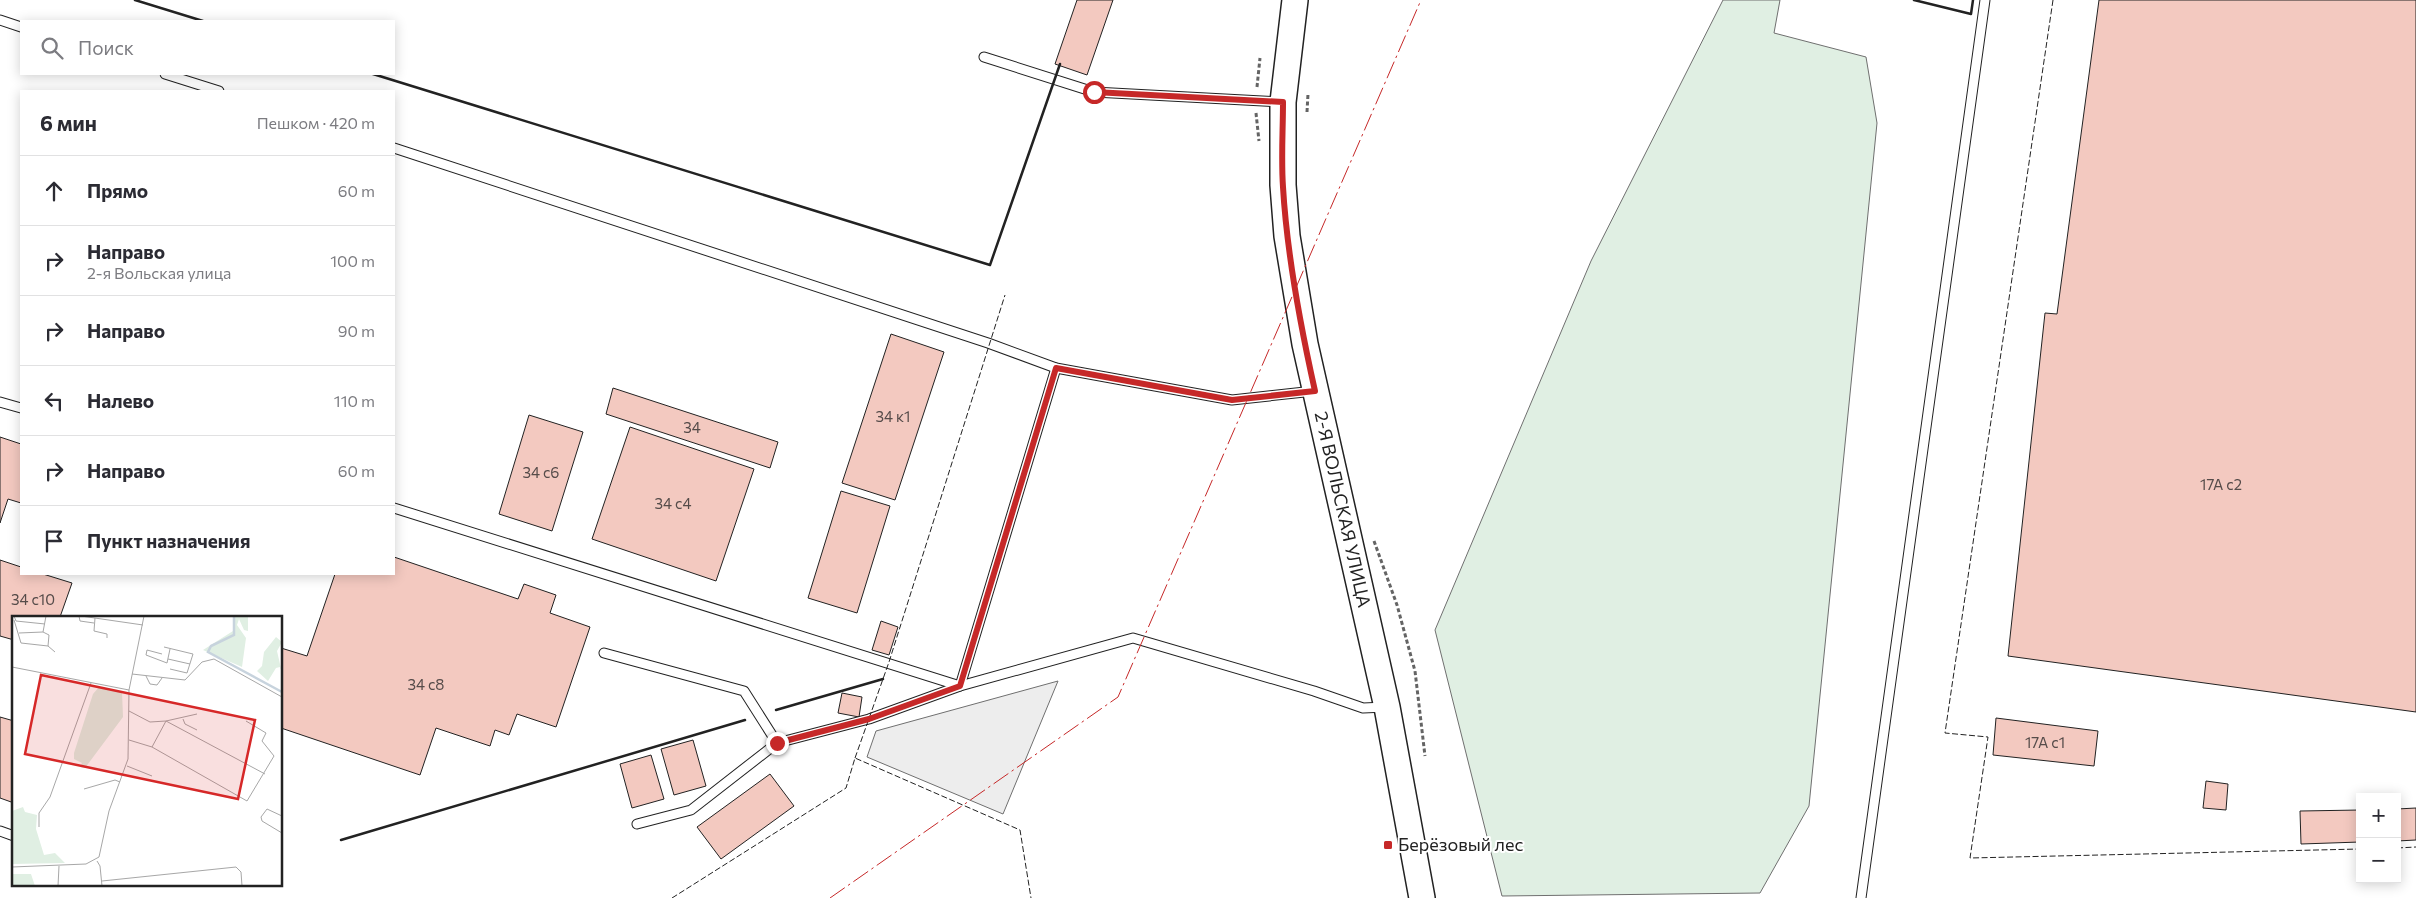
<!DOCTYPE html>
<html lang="ru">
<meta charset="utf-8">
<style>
body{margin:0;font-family:Commissioner,sans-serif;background:#f2f2f3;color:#2b2b33}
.controls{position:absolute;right:15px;bottom:15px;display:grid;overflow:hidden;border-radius:0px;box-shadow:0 2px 12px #0003}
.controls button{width:45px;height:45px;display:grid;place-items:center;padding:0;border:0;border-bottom:1px solid #e1e1e2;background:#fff;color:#2b2b33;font:25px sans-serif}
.stop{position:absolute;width:15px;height:15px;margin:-11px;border:4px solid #c62828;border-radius:50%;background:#fff}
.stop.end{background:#c62828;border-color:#fff;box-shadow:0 1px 5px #0008}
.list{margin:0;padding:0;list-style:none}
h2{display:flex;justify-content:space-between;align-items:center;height:65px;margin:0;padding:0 20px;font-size:21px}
h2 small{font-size:16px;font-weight:400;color:#7c7c81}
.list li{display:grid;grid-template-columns:32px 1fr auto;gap:15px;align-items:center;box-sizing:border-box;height:70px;padding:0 20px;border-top:1px solid #e1e1e2}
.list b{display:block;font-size:19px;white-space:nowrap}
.list p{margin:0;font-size:16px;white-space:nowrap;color:#7c7c81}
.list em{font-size:16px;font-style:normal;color:#7c7c81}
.icon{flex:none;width:28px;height:28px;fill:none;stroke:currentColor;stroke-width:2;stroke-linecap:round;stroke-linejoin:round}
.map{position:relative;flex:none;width:2416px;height:898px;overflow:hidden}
.search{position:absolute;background:#fff;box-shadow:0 2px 12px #0003;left:20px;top:20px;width:375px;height:55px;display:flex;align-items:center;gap:12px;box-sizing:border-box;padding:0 18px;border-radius:0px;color:#7c7c81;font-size:19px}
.panel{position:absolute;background:#fff;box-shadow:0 2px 12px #0003;left:20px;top:90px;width:375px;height:485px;border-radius:0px}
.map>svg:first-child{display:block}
.green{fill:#e0efe3;stroke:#6f6f6f}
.parking{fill:#ededed;stroke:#6f6f6f}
.building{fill:#f3c9c0;stroke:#222}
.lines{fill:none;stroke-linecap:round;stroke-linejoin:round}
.service-casing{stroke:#222;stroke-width:11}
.secondary-casing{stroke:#222;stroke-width:28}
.path{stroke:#646464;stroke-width:3;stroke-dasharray:4 2.5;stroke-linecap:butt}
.service{stroke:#fff;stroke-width:9}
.secondary{stroke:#fff;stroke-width:25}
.fence{stroke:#222;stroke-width:1;stroke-dasharray:6 2.5;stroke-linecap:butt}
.wall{stroke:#222;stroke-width:2.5}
.power{stroke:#c62828;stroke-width:1;stroke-dasharray:18 4 2.5 4;stroke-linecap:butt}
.route{stroke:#c62828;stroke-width:6}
.poi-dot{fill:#c62828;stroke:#fff;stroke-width:2}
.labels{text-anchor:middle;stroke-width:4;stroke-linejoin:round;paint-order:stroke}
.number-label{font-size:15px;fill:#564c4a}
.street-label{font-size:18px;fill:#222;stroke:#fff}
.poi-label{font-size:18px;fill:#222;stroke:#fff;text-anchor:start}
.inset-river{fill:none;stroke:#c7d3dd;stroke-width:2.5}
.inset-road{fill:none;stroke:#a7a7a7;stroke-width:1}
.view{fill:#d62828;fill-opacity:0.15;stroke:#d62828;stroke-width:2.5}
.inset-edge{fill:none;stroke:#222;stroke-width:2.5}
</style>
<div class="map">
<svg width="2416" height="898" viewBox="0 0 2416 898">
<rect width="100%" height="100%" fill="#fff"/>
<!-- green -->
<polygon class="green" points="1723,0 1780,0 1774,33 1866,57 1877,123 1809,806 1760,893 1502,896 1435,630 1591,261"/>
<!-- parking -->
<polygon class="parking" points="1058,681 1003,814 867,757 876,731"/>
<!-- building -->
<g class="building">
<polygon points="1077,0 1113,0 1087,75 1055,64"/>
<polygon points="2099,0 2416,0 2416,712 2008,656 2045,313 2057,314"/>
<polygon points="891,334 944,352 895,500 842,483"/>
<polygon points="613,388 778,442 770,468 606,414"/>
<polygon points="529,415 583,432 552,531 499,514"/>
<polygon points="630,427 754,469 716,581 592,539"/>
<polygon points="0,437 21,444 21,503 8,499 0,523"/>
<polygon points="841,491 890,506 857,613 808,598"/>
<polygon points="394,557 518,599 524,584 556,595 550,613 590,627 556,727 517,714 509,735 495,730 490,746 436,728 420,775 281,728 281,648 307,656 335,574 394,574"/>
<polygon points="0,560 21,567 21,574 43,574 72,583 60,617 14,617 14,640 0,636"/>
<polygon points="881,621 898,627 889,655 872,650"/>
<polygon points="842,693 862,697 859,717 838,713"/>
<polygon points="0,717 14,721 14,803 0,798"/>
<polygon points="1996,718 2098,731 2094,766 1993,755"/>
<polygon points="693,740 706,786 674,795 661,749"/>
<polygon points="651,755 664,799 632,808 620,764"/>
<polygon points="770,774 794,806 721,859 697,827"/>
<polygon points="2206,781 2228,784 2226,810 2203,808"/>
<polygon points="2416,808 2416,840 2397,841 2397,809"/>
<polygon points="2360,810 2360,842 2301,844 2300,811"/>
</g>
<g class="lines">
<defs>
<g id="service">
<polyline points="0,20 21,27"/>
<polyline points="984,57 1094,92 1283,102"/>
<polyline points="165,74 219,91"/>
<polyline points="394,148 988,343 1056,368 1232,400 1314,391"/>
<polyline points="0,402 21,408"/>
<polyline points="394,508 960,686 1133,638 1314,691 1363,708 1386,707"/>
<polyline points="604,653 744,691 777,743"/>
<polyline points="637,824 691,810 777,743 869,719 960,686 1056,368"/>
<polyline points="0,831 14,836"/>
<polyline points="1861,898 1985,0"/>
</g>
<g id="secondary">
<path id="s1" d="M1295 0 1283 102V185L1287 236 1305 344 1387 707 1422 898"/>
</g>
</defs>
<!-- service casing -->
<use href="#service" class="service-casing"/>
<!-- secondary casing -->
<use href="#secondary" class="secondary-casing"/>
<!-- path -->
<g class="path">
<polyline points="1257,87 1260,58"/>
<polyline points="1307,112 1308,94"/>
<polyline points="1256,113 1259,141"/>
<polyline points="1374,541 1397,605 1415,671 1425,756"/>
</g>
<!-- service -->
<use href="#service" class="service"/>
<!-- secondary -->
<use href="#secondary" class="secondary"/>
<!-- fence -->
<g class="fence">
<polyline points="2053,0 1945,733 1988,737 1970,858 2360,849"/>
<polyline points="855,758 889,662 1005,295"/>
<polyline points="2397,848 2416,847"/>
<polyline points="672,898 846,788 855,758 1020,830 1031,898"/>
</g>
<!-- wall -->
<g class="wall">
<polyline points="135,0 203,21"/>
<polyline points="1914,0 1971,14 1973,0"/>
<polyline points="373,74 990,265 1060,64"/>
<polyline points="776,710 883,679"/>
<polyline points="341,840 745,720"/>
</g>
<!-- power -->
<polyline class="power" points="830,898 1118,697 1421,0"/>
</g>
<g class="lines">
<!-- route -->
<path class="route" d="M777 743 869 719 960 686 1056 368 1232 400 1315 391C1300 324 1287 255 1283 187 1281 159 1283 130 1283 102L1094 92"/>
</g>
<!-- markers -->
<rect class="poi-dot" x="1383" y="840" width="10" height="10" rx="2.5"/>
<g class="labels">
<!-- number labels -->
<g class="number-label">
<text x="893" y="422">34 к1</text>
<text x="692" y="433">34</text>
<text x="541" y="478">34 с6</text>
<text x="2221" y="490">17А с2</text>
<text x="673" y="509">34 с4</text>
<text x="33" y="605">34 с10</text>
<text x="426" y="690">34 с8</text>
<text x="2045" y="748">17А с1</text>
</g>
<!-- street labels -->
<g class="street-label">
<text dy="6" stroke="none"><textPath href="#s1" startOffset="516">2-Я ВОЛЬСКАЯ УЛИЦА</textPath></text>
</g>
<!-- poi labels -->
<g class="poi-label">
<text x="1398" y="851">Берёзовый лес</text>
</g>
</g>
<!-- overview -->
<g transform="translate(12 616)">
<rect width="270" height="270" fill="#fff"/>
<path d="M221 0H236V15L232 14 227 3 225 9 234 22 230 51 191 34 221 15ZM264 21 270 26 265 35 270 57 268 51 264 52 256 65 245 55 250 50 252 36ZM87 71 110 76 111 101 73 152 68 151 70 147 62 143V137L81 78ZM11 191 13 196 25 199 24 213 32 239 43 237 53 247 0 248V195ZM0 258H19L23 270H0Z" fill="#e0efe3"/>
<path class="inset-river" d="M222 0V19L199 30 196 36 270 76"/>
<path class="inset-road" d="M2 0 4 5 33 8M34 0 31 16 37 19 36 30 43 36M67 0 68 5 82 7M69 0 131 9M83 2 82 15 95 18V22M2 4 9 27 36 30M7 17 31 16M152 31 181 38 175 57 158 53M150 38 135 34 134 39 155 47 158 33M156 43 178 48M0 51 117 74M120 58 173 64 190 46 202 43 270 81M134 60 138 68 145 69 150 62M117 95 138 106 154 105 253 158M171 103 173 108 185 114M117 124 140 131 235 185 262 140 250 125 254 117 234 105M140 131 154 105 185 98M115 150 140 160M72 173 103 164 108 166M270 200 255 193 249 201 250 205 270 217M27 211V197L38 181 79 67M85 245 88 250 90 270M0 251 74 248 87 241 97 195 116 143 117 74 132 0M90 265 224 251 229 256 230 270M46 270 47 250"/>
<path class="view" d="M29 59 243 104 226 183 13 138Z"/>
<rect width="270" height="270" class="inset-edge"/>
</g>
</svg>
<div class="controls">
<button>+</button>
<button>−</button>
</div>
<div class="stop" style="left:1094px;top:92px"></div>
<div class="stop end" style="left:777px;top:743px"></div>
<div class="search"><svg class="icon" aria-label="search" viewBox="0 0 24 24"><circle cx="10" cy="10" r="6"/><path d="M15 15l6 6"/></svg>Поиск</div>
<section class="panel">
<h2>6 мин<small>Пешком · 420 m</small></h2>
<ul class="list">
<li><svg class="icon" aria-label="ahead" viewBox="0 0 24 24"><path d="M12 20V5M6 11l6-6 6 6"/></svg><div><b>Прямо</b></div><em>60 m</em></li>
<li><svg class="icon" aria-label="right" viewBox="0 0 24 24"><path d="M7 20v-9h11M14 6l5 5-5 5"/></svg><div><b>Направо</b><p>2-я Вольская улица</p></div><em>100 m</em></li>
<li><svg class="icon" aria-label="right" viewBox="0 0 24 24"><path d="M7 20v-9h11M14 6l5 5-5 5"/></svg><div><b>Направо</b></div><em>90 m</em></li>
<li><svg class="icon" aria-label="left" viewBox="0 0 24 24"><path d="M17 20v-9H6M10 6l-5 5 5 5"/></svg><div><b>Налево</b></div><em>110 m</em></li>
<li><svg class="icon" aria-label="right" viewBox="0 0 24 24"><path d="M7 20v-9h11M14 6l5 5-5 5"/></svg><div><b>Направо</b></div><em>60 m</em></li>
<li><svg class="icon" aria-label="arrive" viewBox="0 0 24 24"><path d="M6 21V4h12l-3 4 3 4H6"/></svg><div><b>Пункт назначения</b></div></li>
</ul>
</section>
</div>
